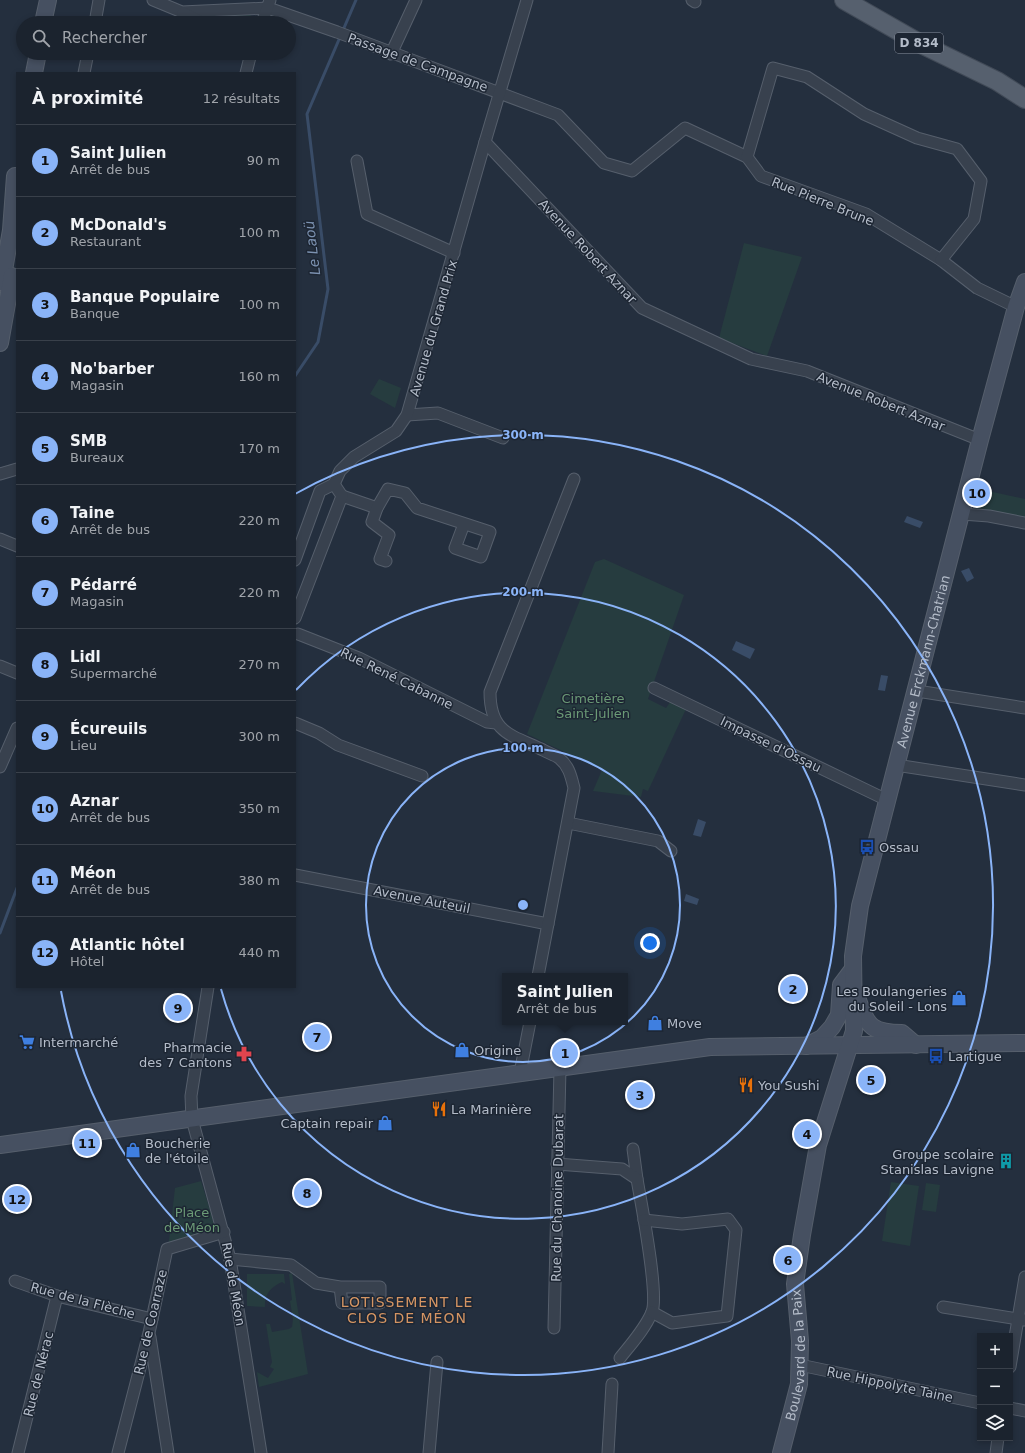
<!DOCTYPE html>
<html lang="fr">
<meta charset="utf-8">
<style>
body{margin:0;font-family:"DejaVu Sans",sans-serif;background:#242b36;color:#f1f3f6}
.controls{position:absolute;right:12px;bottom:12px;display:grid;overflow:hidden;border-radius:0px;box-shadow:0 2px 6px #0003}
.controls button{width:36px;height:36px;display:grid;place-items:center;padding:0;border:0;border-bottom:1px solid #39404a;background:#1b232e;color:#f1f3f6;font:20px sans-serif}
.you{position:absolute;left:650px;top:943px;width:14px;height:14px;margin:-10px;border:3px solid #fff;border-radius:50%;background:#1a73e8;box-shadow:0 0 0 6px #1a73e833}
.badge{display:grid;place-items:center;width:26px;height:26px;border-radius:50%;background:#8ab4f8;color:#111;font-size:13px;font-weight:700}
.pin{position:absolute;translate:-50% -50%;border:2px solid #fff;box-shadow:0 1px 4px #0006}
.popup{position:absolute;left:502px;top:973px;width:126px;height:52px;box-sizing:border-box;display:grid;place-content:center;border-radius:0px;background:#1b232e;filter:drop-shadow(0 1px 3px #0005);font-size:13px;white-space:nowrap;color:#a0a4aa}
.popup b{font-size:15px;color:#f1f3f6}
.popup::after{content:'';position:absolute;left:50%;top:100%;margin-left:-8px;border:8px solid transparent;border-top-color:#1b232e}
.list{margin:0;padding:0;list-style:none}
h2{display:flex;justify-content:space-between;align-items:center;height:52px;margin:0;padding:0 16px;font-size:17px}
h2 small{font-size:13px;font-weight:400;color:#a0a4aa}
.list li{display:grid;grid-template-columns:26px 1fr auto;gap:12px;align-items:center;box-sizing:border-box;height:72px;padding:0 16px;border-top:1px solid #39404a}
.list b{display:block;font-size:15px;white-space:nowrap}
.list p{margin:0;font-size:13px;white-space:nowrap;color:#a0a4aa}
.list em{font-size:13px;font-style:normal;color:#a0a4aa}
.icon{flex:none;width:22px;height:22px;fill:none;stroke:currentColor;stroke-width:2;stroke-linecap:round;stroke-linejoin:round}
.map{position:relative;flex:none;width:1025px;height:1453px;overflow:hidden}
.search{position:absolute;background:#1b232e;box-shadow:0 2px 6px #0003;left:16px;top:16px;width:280px;height:44px;display:flex;align-items:center;gap:10px;box-sizing:border-box;padding:0 14px;border-radius:22px;color:#a0a4aa;font-size:15px}
.panel{position:absolute;background:#1b232e;box-shadow:0 2px 6px #0003;left:16px;top:72px;width:280px;height:916px;border-radius:0px}
.map>svg:first-child{display:block}
.green{fill:#263c3f}
.water{fill:#394c67}
.lines{fill:none;stroke-linecap:round;stroke-linejoin:round}
.stream{stroke:#394c67;stroke-width:3}
.street-casing{stroke:#565f6c;stroke-width:13}
.secondary-casing{stroke:#565f6c;stroke-width:18}
.primary-casing{stroke:#414a57;stroke-width:20}
.street{stroke:#38414e;stroke-width:11}
.secondary{stroke:#465061;stroke-width:16}
.primary{stroke:#56606e;stroke-width:18}
.ring{fill:none;stroke:#8ab4f8;stroke-width:2}
.labels{text-anchor:middle;stroke-width:3;stroke-linejoin:round;paint-order:stroke}
.shield{fill:#1d2633;stroke:#878f9c;stroke-width:1}
.shield-label{font-size:12px;font-weight:bold;fill:#b4bcc9}
.street-label{font-size:13px;fill:#b4bcc9;stroke:#1d2633}
.park-label{font-size:13px;fill:#6b9a76;stroke:#1d2633}
.poi-label{font-size:13px;fill:#b4bcc9;stroke:#1d2633;text-anchor:start}
.water-label{font-size:14px;font-style:italic;fill:#7c92b1;stroke:#1d2633}
.neighbourhood-label{font-size:14px;letter-spacing:1px;fill:#d59563;stroke:#1d2633}
.centre{fill:#8ab4f8;stroke:#1d2633;stroke-width:2}
.ring-label{font-size:12px;text-anchor:middle;font-weight:bold;fill:#8ab4f8;stroke:#1d2633;stroke-width:3;stroke-linejoin:round;paint-order:stroke}
</style>
<div class="map">
<svg width="1025" height="1453" viewBox="0 0 1025 1453">
<rect width="100%" height="100%" fill="#242f3e"/>
<!-- green -->
<g class="green">
<polygon points="250,15 253,17 252,23 215,23 213,19 216,16"/>
<polygon points="744,243 802,257 767,356 719,338"/>
<polygon points="379,379 401,388 395,408 370,394"/>
<polygon points="979,489 1025,499 1025,519 974,511"/>
<polygon points="604,559 684,595 648,699 666,708 671,701 686,709 648,791 643,789 641,797 593,791 602,770 527,734 595,562"/>
<polygon points="201,1181 217,1233 168,1249 175,1188"/>
<polygon points="891,1182 919,1186 910,1246 882,1241"/>
<polygon points="926,1183 940,1185 936,1212 922,1210"/>
<polygon points="292,1273 308,1374 259,1387 257,1372 268,1378 274,1369 270,1367 272,1362 266,1324 270,1324 272,1332 289,1329 292,1327 293,1319 290,1301 292,1300 289,1274"/>
<path d="M247 1274H284L285 1284 282 1282C271 1287 264 1294 265 1307L247 1306Z"/>
</g>
<!-- water -->
<g class="water">
<polygon points="907,516 923,522 920,528 904,522"/>
<polygon points="969,568 974,578 967,582 961,571"/>
<polygon points="736,641 755,649 750,659 732,650"/>
<polygon points="881,675 888,676 885,691 878,690"/>
<polygon points="698,819 706,822 701,837 693,835"/>
<polygon points="686,894 699,899 697,905 684,901"/>
</g>
<g class="lines">
<!-- stream -->
<g class="stream">
<polyline points="295,376 318,342 328,289 307,114 356,0"/>
<polyline points="0,933 17,888"/>
</g>
<defs>
<g id="street">
<polyline points="153,0 182,12 268,8 337,32 558,115 604,163 632,171 685,128 747,157 761,176 866,214 941,260 977,288 1016,307"/>
<polyline points="527,0 485,142 642,308 751,359 807,371 980,440"/>
<polyline points="692,0 695,2"/>
<polyline points="183,13 203,23"/>
<polyline points="95,23 99,0"/>
<polyline points="262,23 270,0"/>
<polyline points="391,54 416,0"/>
<polyline points="84,73 88,53"/>
<polyline points="246,73 251,53"/>
<polyline points="747,157 773,68 807,77 864,114 917,138 957,149 981,181 974,219 941,260"/>
<polyline points="357,161 367,214 454,253"/>
<polyline points="407,415 438,413 503,438"/>
<polyline points="0,474 17,469"/>
<polyline points="334,484 340,471 354,457 396,431 407,415 485,142"/>
<polyline points="342,496 377,508"/>
<polyline points="962,514 989,516 1025,523"/>
<polyline points="0,539 17,546"/>
<polyline points="295,560 320,491 334,484 342,496 295,618"/>
<polyline points="386,561 380,559 389,535 372,522 377,508 388,489 405,493 417,508 490,532 481,557 455,548 464,524"/>
<polyline points="298,634 359,658 487,722 496,723"/>
<polyline points="0,666 17,673"/>
<polyline points="654,688 887,800"/>
<polyline points="917,691 1025,708"/>
<polyline points="295,723 319,733 338,745 422,776"/>
<polyline points="896,765 1025,785"/>
<polyline points="0,767 17,728"/>
<polyline points="568,823 658,841 671,851"/>
<polyline points="295,875 548,924"/>
<path d="M538 976 574 788C571 776 569 766 559 758 555 755 548 753 543 750 511 735 490 733 490 692L574 479"/>
<polyline points="208,987 191,1096 192,1119 230,1259 261,1453"/>
<polyline points="520,1073 530,1022"/>
<polyline points="633,1149 637,1179"/>
<path d="M557 1164 622 1169 637 1179C641 1203 659 1293 652 1312 645 1329 631 1344 620 1358"/>
<polyline points="644,1220 682,1224 728,1219 736,1230 727,1316 672,1323 652,1312"/>
<polyline points="230,1259 291,1265 316,1283 340,1287 380,1287 380,1303 342,1303 340,1287"/>
<polyline points="15,1281 57,1296 152,1319"/>
<polyline points="943,1307 1024,1320"/>
<polyline points="554,1328 560,1068"/>
<polyline points="150,1337 168,1453"/>
<polyline points="800,1365 980,1403"/>
<polyline points="1010,1367 1025,1277"/>
<polyline points="1010,1408 1025,1411"/>
<polyline points="18,1453 57,1296"/>
<polyline points="118,1453 149,1333 167,1249 224,1232"/>
<polyline points="429,1453 437,1362"/>
<polyline points="608,1453 612,1384"/>
<polyline points="996,1453 998,1438"/>
</g>
<g id="secondary">
<polyline points="43,23 48,0"/>
<polyline points="34,73 38,53"/>
<polyline points="11,286 2,282 11,230 15,176"/>
<polyline points="0,343 12,276"/>
<path d="M858 1000C867 1027 873 1033 902 1033L916 1045"/>
<polyline points="806,1046 822,1038 832,1027 839,1015 841,985 853,969"/>
<polyline points="0,1145 710,1047 1025,1043"/>
<path id="s1" d="M781 1453 799 1384 800 1341 795 1284 802 1235 818 1145 854 1031 853 956 860 906 980 440 1016 307 1025 282"/>
</g>
<polyline id="primary" points="844,0 921,44 997,81 1025,99"/>
</defs>
<!-- street casing -->
<use href="#street" class="street-casing"/>
<!-- secondary casing -->
<use href="#secondary" class="secondary-casing"/>
<!-- primary casing -->
<use href="#primary" class="primary-casing"/>
<!-- street -->
<use href="#street" class="street"/>
<!-- secondary -->
<use href="#secondary" class="secondary"/>
<!-- primary -->
<use href="#primary" class="primary"/>
</g>
<!-- distance rings -->
<g class="ring">
<circle cx="523" cy="905" r="157"/>
<path d="M296 690A313 313 0 1 1 221 989"/>
<path d="M295 494A470 470 0 1 1 61 991"/>
</g>
<!-- icons -->
<defs>
<symbol id="bus-bare" viewBox="-9 -9 18 18"><path d="M-5-6H5V4H4V6H2V4H-2V6H-4V4H-5ZM-3.5-4V0h7V-4ZM-3.5 1.2v1.5H-2V1.2ZM2 1.2v1.5H3.5V1.2Z" fill="#1a4fb4" stroke="#1d2633" stroke-width="2.5" paint-order="stroke"/></symbol>
<symbol id="shop-bare" viewBox="-9 -9 18 18"><path d="M-5-2.5h2.3a2.7 3.5 0 0 1 5.4 0H5L5.5 6h-11ZM-1.5-2.5h3a1.5 2.3 0 0 0-3 0Z" fill="#3f7fe0" stroke="#1d2633" stroke-width="2.5" paint-order="stroke"/></symbol>
<symbol id="supermarket-bare" viewBox="-9 -9 18 18"><path d="M-6-5.5h2.5l.6 2H6L4.5 2H-2.5L-4.4-4H-6ZM-1.5 3.2a1.3 1.3 0 1 0 .1 0ZM3 3.2a1.3 1.3 0 1 0 .1 0Z" fill="#3f7fe0" stroke="#1d2633" stroke-width="2.5" paint-order="stroke"/></symbol>
<symbol id="pharmacy-bare" viewBox="-9 -9 18 18"><path d="M-2-6h4v4h4v4h-4v4h-4v-4h-4v-4h4Z" fill="#e0444e" stroke="#1d2633" stroke-width="2.5" paint-order="stroke"/></symbol>
<symbol id="restaurant-bare" viewBox="-9 -9 18 18"><path d="M-5-6h1v4h1v-4h1v4h1v-4h1v5L-1.5 .5V6h-2V.5L-5-1ZM5-6V6H3V1.5H1.5Q1.5-4 5-6Z" fill="#e8710a" stroke="#1d2633" stroke-width="2.5" paint-order="stroke"/></symbol>
<symbol id="building-bare" viewBox="-9 -9 18 18"><path d="M-4-6H4V6H1V3H-1V6H-4ZM-2.5-4.3h1.7v1.8h-1.7ZM.8-4.3h1.7v1.8H.8ZM-2.5-1h1.7V.8h-1.7ZM.8-1h1.7V.8H.8Z" fill="#0f9aa8" stroke="#1d2633" stroke-width="2.5" paint-order="stroke"/></symbol>
</defs>
<g fill-rule="evenodd">
<use href="#bus-bare" x="856" y="836" width="22" height="22"/>
<use href="#shop-bare" x="948" y="987" width="22" height="22"/>
<use href="#shop-bare" x="644" y="1012" width="22" height="22"/>
<use href="#supermarket-bare" x="16" y="1031" width="22" height="22"/>
<use href="#shop-bare" x="451" y="1039" width="22" height="22"/>
<use href="#pharmacy-bare" x="233" y="1043" width="22" height="22"/>
<use href="#bus-bare" x="925" y="1045" width="22" height="22"/>
<use href="#restaurant-bare" x="735" y="1074" width="22" height="22"/>
<use href="#restaurant-bare" x="428" y="1098" width="22" height="22"/>
<use href="#shop-bare" x="374" y="1112" width="22" height="22"/>
<use href="#shop-bare" x="122" y="1139" width="22" height="22"/>
<use href="#building-bare" x="995" y="1150" width="22" height="22"/>
</g>
<g class="labels">
<!-- shield labels -->
<rect class="shield" x="895" y="33" width="48" height="20" rx="3"/>
<g class="shield-label">
<text x="919" y="47">D 834</text>
</g>
<!-- street labels -->
<g class="street-label">
<text transform="translate(418 62) rotate(20)" y="5">Passage de Campagne</text>
<text transform="translate(823 201) rotate(22)" y="5">Rue Pierre Brune</text>
<text transform="translate(588 251) rotate(47)" y="5">Avenue Robert Aznar</text>
<text transform="translate(433 328) rotate(-74)" y="5">Avenue du Grand Prix</text>
<text transform="translate(881 401) rotate(22)" y="5">Avenue Robert Aznar</text>
<text dy="5" stroke="none"><textPath href="#s1" startOffset="810">Avenue Erckmann-Chatrian</textPath></text>
<text transform="translate(397 678) rotate(26)" y="5">Rue René Cabanne</text>
<text transform="translate(771 744) rotate(26)" y="5">Impasse d'Ossau</text>
<text transform="translate(422 899) rotate(11)" y="5">Avenue Auteuil</text>
<text transform="translate(557 1198) rotate(-89)" y="5">Rue du Chanoine Dubarat</text>
<text transform="translate(234 1284) rotate(80)" y="5">Rue de Méon</text>
<text transform="translate(83 1300) rotate(15)" y="5">Rue de la Flèche</text>
<text transform="translate(150 1322) rotate(-77)" y="5">Rue de Coarraze</text>
<text dy="5" stroke="none"><textPath href="#s1" startOffset="100">Boulevard de la Paix</textPath></text>
<text transform="translate(38 1374) rotate(-76)" y="5">Rue de Nérac</text>
<text transform="translate(890 1384) rotate(12)" y="5">Rue Hippolyte Taine</text>
</g>
<!-- park labels -->
<g class="park-label">
<text x="593" y="703">Cimetière<tspan x="593" dy="15">Saint-Julien</tspan></text>
<text x="192" y="1217">Place<tspan x="192" dy="15">de Méon</tspan></text>
</g>
<!-- poi labels -->
<g class="poi-label">
<text x="879" y="852">Ossau</text>
<text x="947" y="996" text-anchor="end">Les Boulangeries<tspan x="947" dy="15">du Soleil - Lons</tspan></text>
<text x="667" y="1028">Move</text>
<text x="39" y="1047">Intermarché</text>
<text x="232" y="1052" text-anchor="end">Pharmacie<tspan x="232" dy="15">des 7 Cantons</tspan></text>
<text x="474" y="1055">Origine</text>
<text x="948" y="1061">Lartigue</text>
<text x="758" y="1090">You Sushi</text>
<text x="451" y="1114">La Marinière</text>
<text x="373" y="1128" text-anchor="end">Captain repair</text>
<text x="145" y="1148">Boucherie<tspan x="145" dy="15">de l'étoile</tspan></text>
<text x="994" y="1159" text-anchor="end">Groupe scolaire<tspan x="994" dy="15">Stanislas Lavigne</tspan></text>
</g>
<!-- water labels -->
<g class="water-label">
<text transform="translate(312 248) rotate(-97)" y="5">Le Laoü</text>
</g>
<!-- neighbourhood labels -->
<g class="neighbourhood-label">
<text x="407" y="1307">LOTISSEMENT LE<tspan x="407" dy="16">CLOS DE MÉON</tspan></text>
</g>
</g>
<circle cx="523" cy="905" r="6" class="centre"/>
<g class="ring-label">
<text x="523" y="439">300 m</text>
<text x="523" y="596">200 m</text>
<text x="523" y="752">100 m</text>
</g>
</svg>
<div class="controls">
<button>+</button>
<button>−</button>
<button><svg class="icon" aria-label="layers" viewBox="0 0 24 24"><path d="M12 4l9 5-9 5-9-5zM3 14l9 5 9-5"/></svg></button>
</div>
<div class="you"></div>
<div class="pin badge" style="left:565px;top:1053px">1</div>
<div class="popup"><b>Saint Julien</b>Arrêt de bus</div>
<div class="pin badge" style="left:793px;top:989px">2</div>
<div class="pin badge" style="left:640px;top:1095px">3</div>
<div class="pin badge" style="left:807px;top:1134px">4</div>
<div class="pin badge" style="left:871px;top:1080px">5</div>
<div class="pin badge" style="left:788px;top:1260px">6</div>
<div class="pin badge" style="left:317px;top:1037px">7</div>
<div class="pin badge" style="left:307px;top:1193px">8</div>
<div class="pin badge" style="left:178px;top:1008px">9</div>
<div class="pin badge" style="left:977px;top:493px">10</div>
<div class="pin badge" style="left:87px;top:1143px">11</div>
<div class="pin badge" style="left:17px;top:1199px">12</div>
<div class="search"><svg class="icon" aria-label="search" viewBox="0 0 24 24"><circle cx="10" cy="10" r="6"/><path d="M15 15l6 6"/></svg>Rechercher</div>
<section class="panel">
<h2>À proximité<small>12 résultats</small></h2>
<ul class="list">
<li><span class="badge">1</span><div><b>Saint Julien</b><p>Arrêt de bus</p></div><em>90 m</em></li>
<li><span class="badge">2</span><div><b>McDonald's</b><p>Restaurant</p></div><em>100 m</em></li>
<li><span class="badge">3</span><div><b>Banque Populaire</b><p>Banque</p></div><em>100 m</em></li>
<li><span class="badge">4</span><div><b>No'barber</b><p>Magasin</p></div><em>160 m</em></li>
<li><span class="badge">5</span><div><b>SMB</b><p>Bureaux</p></div><em>170 m</em></li>
<li><span class="badge">6</span><div><b>Taine</b><p>Arrêt de bus</p></div><em>220 m</em></li>
<li><span class="badge">7</span><div><b>Pédarré</b><p>Magasin</p></div><em>220 m</em></li>
<li><span class="badge">8</span><div><b>Lidl</b><p>Supermarché</p></div><em>270 m</em></li>
<li><span class="badge">9</span><div><b>Écureuils</b><p>Lieu</p></div><em>300 m</em></li>
<li><span class="badge">10</span><div><b>Aznar</b><p>Arrêt de bus</p></div><em>350 m</em></li>
<li><span class="badge">11</span><div><b>Méon</b><p>Arrêt de bus</p></div><em>380 m</em></li>
<li><span class="badge">12</span><div><b>Atlantic hôtel</b><p>Hôtel</p></div><em>440 m</em></li>
</ul>
</section>
</div>
